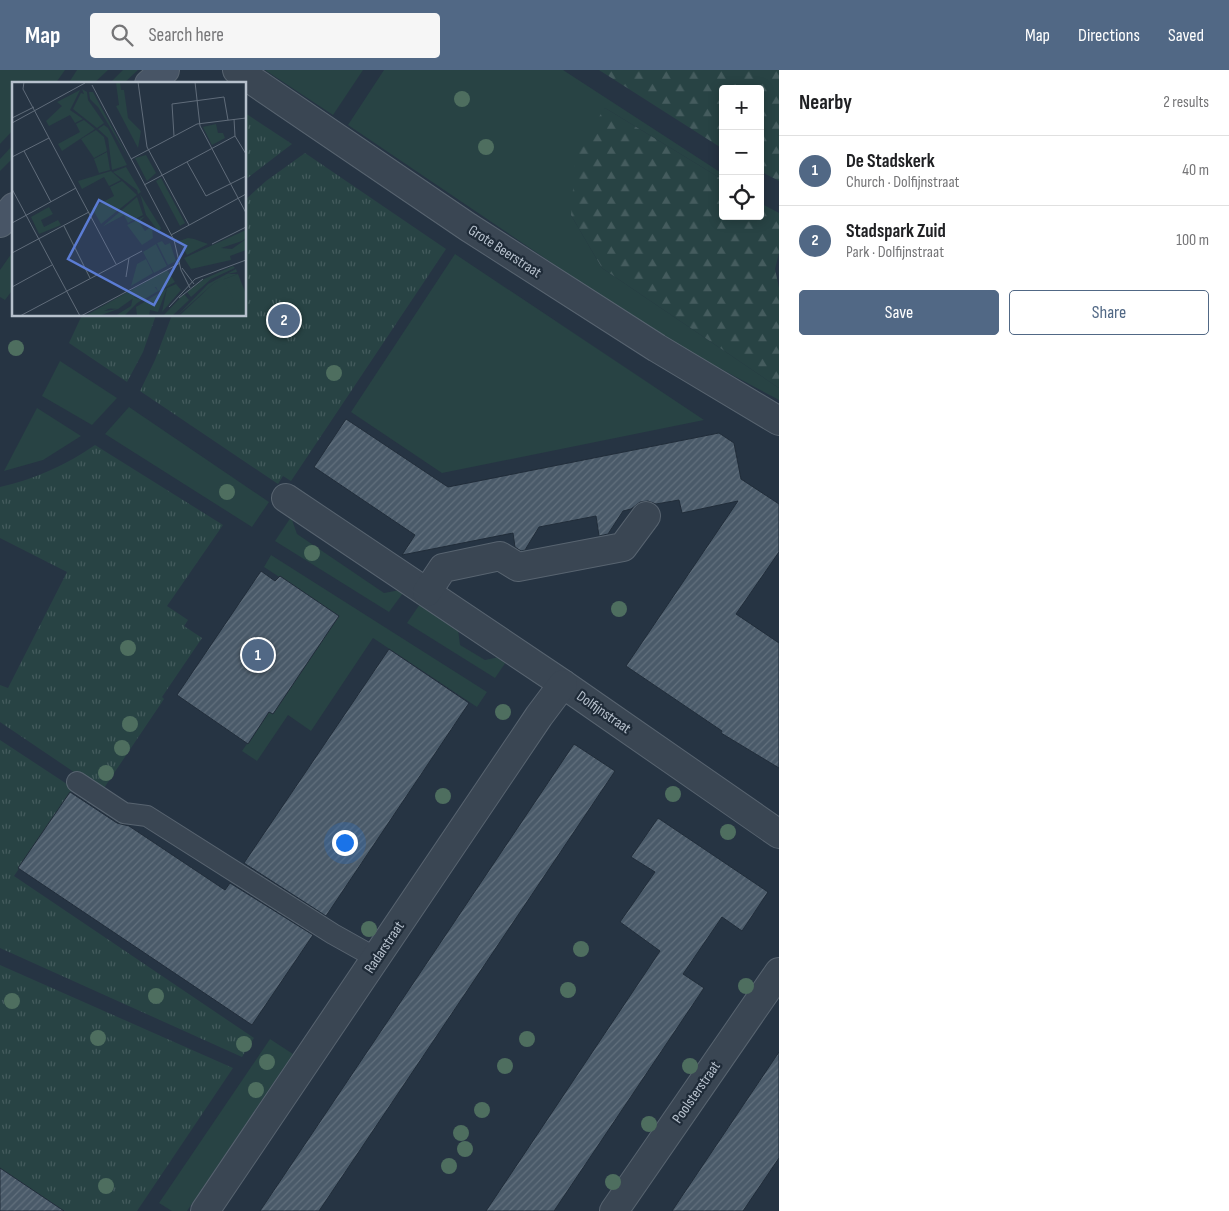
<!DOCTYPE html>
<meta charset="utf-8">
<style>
body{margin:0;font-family:"Sofia Sans Condensed",sans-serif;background:#f6f6f6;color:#202124}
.controls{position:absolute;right:15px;top:15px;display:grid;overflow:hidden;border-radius:5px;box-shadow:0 2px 12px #0003}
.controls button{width:45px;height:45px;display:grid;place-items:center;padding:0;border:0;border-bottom:1px solid #e0e0e0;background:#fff;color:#202124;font:25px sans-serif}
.you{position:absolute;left:344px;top:772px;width:18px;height:18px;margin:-12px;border:4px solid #fff;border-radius:50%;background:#1a73e8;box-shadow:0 0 0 8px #1a73e833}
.badge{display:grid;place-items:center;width:32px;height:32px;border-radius:50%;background:#516885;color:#fff;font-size:16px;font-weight:700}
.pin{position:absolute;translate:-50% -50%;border:2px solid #fff;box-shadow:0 1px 5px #0006}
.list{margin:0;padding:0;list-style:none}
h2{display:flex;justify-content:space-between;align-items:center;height:65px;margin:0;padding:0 20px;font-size:21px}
h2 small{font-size:16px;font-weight:400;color:#757577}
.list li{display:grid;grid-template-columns:32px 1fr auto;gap:15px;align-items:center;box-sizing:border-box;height:70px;padding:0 20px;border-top:1px solid #e0e0e0}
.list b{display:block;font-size:19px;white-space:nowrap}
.list p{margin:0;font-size:16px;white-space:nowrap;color:#757577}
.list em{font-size:16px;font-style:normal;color:#757577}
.actions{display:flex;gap:10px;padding:15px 20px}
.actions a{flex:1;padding:11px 0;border:1px solid #516885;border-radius:5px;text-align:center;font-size:18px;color:#516885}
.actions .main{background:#516885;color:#fff}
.icon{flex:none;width:28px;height:28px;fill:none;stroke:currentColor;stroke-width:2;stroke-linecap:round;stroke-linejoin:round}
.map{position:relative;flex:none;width:779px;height:1141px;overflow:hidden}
header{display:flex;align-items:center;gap:30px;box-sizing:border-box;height:70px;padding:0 25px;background:#516885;color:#fff}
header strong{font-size:24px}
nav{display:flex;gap:28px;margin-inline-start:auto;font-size:18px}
.search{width:350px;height:45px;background:#f6f6f6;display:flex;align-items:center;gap:12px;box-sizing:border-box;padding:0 18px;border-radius:5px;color:#757577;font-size:19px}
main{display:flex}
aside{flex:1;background:#fff}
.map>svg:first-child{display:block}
.grass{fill:#284344}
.forest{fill:url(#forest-firs)}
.park{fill:url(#park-tufts)}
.building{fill:url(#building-hatch);stroke:#212d3a}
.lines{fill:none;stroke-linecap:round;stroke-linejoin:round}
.lane-casing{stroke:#586470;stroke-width:22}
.street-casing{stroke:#586470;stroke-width:30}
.secondary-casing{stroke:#586470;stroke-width:30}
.lane{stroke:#3a4653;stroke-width:20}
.street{stroke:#3a4653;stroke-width:28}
.secondary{stroke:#485566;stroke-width:28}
.tree{fill:#4e6e5f}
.labels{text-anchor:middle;stroke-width:4.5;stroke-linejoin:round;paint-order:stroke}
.street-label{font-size:15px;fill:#b7c1cd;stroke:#1f2b38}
.inset-road{fill:none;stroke:#606c7a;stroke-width:1}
.view{fill:#5b7cd4;fill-opacity:0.15;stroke:#5b7cd4;stroke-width:2.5}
.inset-edge{fill:none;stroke:#b7c1cd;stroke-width:2.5}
</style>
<header>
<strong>Map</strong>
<div class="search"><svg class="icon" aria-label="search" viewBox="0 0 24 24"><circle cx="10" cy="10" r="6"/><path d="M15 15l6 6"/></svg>Search here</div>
<nav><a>Map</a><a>Directions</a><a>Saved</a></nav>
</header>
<main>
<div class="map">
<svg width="779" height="1141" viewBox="0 0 779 1141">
<defs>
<pattern id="forest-firs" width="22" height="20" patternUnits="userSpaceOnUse" patternTransform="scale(1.25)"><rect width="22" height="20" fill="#284344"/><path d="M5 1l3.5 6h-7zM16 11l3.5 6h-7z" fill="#455c5e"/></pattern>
<pattern id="park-tufts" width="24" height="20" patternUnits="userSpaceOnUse" patternTransform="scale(1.25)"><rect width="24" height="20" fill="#284344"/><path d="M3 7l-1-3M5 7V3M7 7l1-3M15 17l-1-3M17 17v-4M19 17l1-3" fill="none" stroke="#455c5e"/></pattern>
<pattern id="building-hatch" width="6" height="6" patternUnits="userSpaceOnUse" patternTransform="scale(1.25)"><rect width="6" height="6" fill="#4a5a69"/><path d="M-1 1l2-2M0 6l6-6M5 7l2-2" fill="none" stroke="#62707d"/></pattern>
</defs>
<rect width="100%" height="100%" fill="#263443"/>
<!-- grass -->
<g class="grass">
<polygon points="0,0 65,0 55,14 14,14 14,59 0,74"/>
<polygon points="77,0 108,0 93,14 68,14"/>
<polygon points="123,0 138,0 123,14 109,14"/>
<polygon points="265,0 363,0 333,45"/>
<polygon points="384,0 563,0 723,104 723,110 605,38 571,145 602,198 779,318 779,330 693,284 586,216 348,55"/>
<polygon points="14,74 14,87 0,101 0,89"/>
<polygon points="14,180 14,218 5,230 0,227 0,200"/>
<polygon points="455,184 704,350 442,403 351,342"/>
<polygon points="60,291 117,328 92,355 42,326"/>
<polygon points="129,337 269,432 252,457 105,364"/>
<polygon points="37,338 81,366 43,390 4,401"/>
<polygon points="291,447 297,464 384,523 400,520 403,523 389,542 275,471"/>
<polygon points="271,485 487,622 477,637 373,568 311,661 288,645 257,691 242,681 269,642 273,644 339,546 264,497"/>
<polygon points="420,534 458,559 460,575 485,590 499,587 506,592 495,608 407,553"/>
<polygon points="270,969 293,984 187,1141 172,1141 159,1133"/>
</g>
<!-- forest -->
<g class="forest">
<polygon points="599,0 779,0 779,111 760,101 760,19 723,19 723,79"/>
<polygon points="605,38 723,110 723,146 760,146 760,133 779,143 779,183 775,199 779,218 779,318 602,198 571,145 576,81"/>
</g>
<!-- park -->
<g class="park">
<polygon points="245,43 292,74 245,110"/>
<polygon points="305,83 446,179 291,411 283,406 278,414 140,321 155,290 172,245 245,245 245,130 266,111"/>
<polygon points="82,245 156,245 143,282 127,312 69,273"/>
<path d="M95 375 223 455 167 536 188 550 184 556 202 568 162 627 164 629 102 721 0 652V615L8 618 67 502 0 468V417C35 409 66 395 95 375Z"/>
<polygon points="0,670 73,718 14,806 254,968 242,987 0,878"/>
<polygon points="0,895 233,998 137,1141 64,1141 0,1098"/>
</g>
<!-- building -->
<g class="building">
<polygon points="346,349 448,417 719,363 734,373 741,409 779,434 779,482 736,544 779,573 779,698 721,663 722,661 626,596 738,431 682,443 679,430 656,434 648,431 640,432 631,439 623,441 608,464 599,466 596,446 539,457 525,480 521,481 515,477 513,463 402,485 415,465 314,397"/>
<polygon points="261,501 275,511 280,506 339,546 273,644 269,642 248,674 177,625"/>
<polygon points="389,579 469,633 326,846 244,793"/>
<polygon points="574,674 615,701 319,1141 260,1141"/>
<polygon points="70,722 117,753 129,756 225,820 230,813 313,865 252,955 18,798"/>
<polygon points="658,748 768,822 742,861 722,847 683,904 704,918 554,1141 486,1141 660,881 620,852 655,802 631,787"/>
<polygon points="779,982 779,1088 743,1141 672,1141"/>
<polygon points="0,1098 64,1141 0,1141"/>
</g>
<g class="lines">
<defs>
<polyline id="lane" points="77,712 124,743 147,746 333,864 376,888"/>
<g id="street">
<polyline points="237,0 468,157 657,278 779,351"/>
<polyline points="286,428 563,614 779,764"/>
<polyline points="427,522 443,498 500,486 518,497 623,477 646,446"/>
<polyline points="205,1141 539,646 563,614"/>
<polyline points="614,1141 779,902"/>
</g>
<g id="secondary">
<polyline points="149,14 165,0"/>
<polyline points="0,153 14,137"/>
</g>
</defs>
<!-- lane casing -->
<use href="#lane" class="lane-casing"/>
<!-- street casing -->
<use href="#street" class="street-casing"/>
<!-- secondary casing -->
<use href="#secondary" class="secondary-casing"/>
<!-- lane -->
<use href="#lane" class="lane"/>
<!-- street -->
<use href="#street" class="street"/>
<!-- secondary -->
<use href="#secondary" class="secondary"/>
</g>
<!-- trees -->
<g class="tree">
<circle cx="462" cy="29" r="8"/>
<circle cx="486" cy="77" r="8"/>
<circle cx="16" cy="278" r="8"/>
<circle cx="334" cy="303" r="8"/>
<circle cx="227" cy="422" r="8"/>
<circle cx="312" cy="483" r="8"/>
<circle cx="619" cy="539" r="8"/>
<circle cx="128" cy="578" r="8"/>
<circle cx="503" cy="642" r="8"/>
<circle cx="130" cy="654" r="8"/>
<circle cx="122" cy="678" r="8"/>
<circle cx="106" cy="703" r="8"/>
<circle cx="673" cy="724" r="8"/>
<circle cx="443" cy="726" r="8"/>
<circle cx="728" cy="762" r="8"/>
<circle cx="369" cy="859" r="8"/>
<circle cx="581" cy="879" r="8"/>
<circle cx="746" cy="916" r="8"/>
<circle cx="568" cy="920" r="8"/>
<circle cx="156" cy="926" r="8"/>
<circle cx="12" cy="931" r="8"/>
<circle cx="98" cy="968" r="8"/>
<circle cx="527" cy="969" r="8"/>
<circle cx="244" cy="974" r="8"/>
<circle cx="267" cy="992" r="8"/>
<circle cx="505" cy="996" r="8"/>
<circle cx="690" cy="996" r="8"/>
<circle cx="256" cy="1020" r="8"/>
<circle cx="482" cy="1040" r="8"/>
<circle cx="649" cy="1054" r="8"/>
<circle cx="461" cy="1063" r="8"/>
<circle cx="465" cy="1079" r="8"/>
<circle cx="449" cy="1096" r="8"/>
<circle cx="613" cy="1112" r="8"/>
<circle cx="106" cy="1116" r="8"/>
</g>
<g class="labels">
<!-- street labels -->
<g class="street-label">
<text transform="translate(505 181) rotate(33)" y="5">Grote Beerstraat</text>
<text transform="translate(604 642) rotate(35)" y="5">Dolfijnstraat</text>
<text transform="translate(384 877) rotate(-56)" y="5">Radarstraat</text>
<text transform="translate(696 1022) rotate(-55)" y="5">Poolsterstraat</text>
</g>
</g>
<!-- overview -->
<g transform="translate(12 12)">
<rect width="234" height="234" fill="#263443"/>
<path d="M104 1H108L109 8H112L116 36 129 49 126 66 104 24 107 23ZM77 10H81L117 77 86 25 78 17ZM204 42 206 51H211L213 56 200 63 191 45ZM134 73 144 91 135 99 123 76ZM149 96 173 141 168 144 144 99ZM176 156 182 157 196 162 175 173 167 159ZM134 177 141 191 119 204 125 182ZM221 184 223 186 199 197 179 215 175 210 192 197ZM224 187 225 190 215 192H226L202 201 165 234 196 202ZM155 188 163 200 125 221 112 234H103L119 224 121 215 131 218 146 209 144 205 92 229 106 227 87 234H73ZM164 202 169 208 150 230 155 206ZM172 212 177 218 160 234H151Z" fill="#284344"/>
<path d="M234 148V156L230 159 209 166 220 167 234 157V168L218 174 219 178 179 187 172 176ZM226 192 234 212V234H168L202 201ZM134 202H140L146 209 131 218 123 215 106 227 89 226ZM155 206 146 230 138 228 137 234H125L124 225Z" fill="#284344"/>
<path d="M70 7 75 10 76 18 92 41 85 46 61 27 69 11 72 12ZM68 8 58 28 71 37 63 41 58 33 37 44 34 39 50 24 45 20ZM72 38 83 47 50 69 46 62 68 50 64 42ZM92 43 96 46 115 83 100 88 96 56 86 47ZM84 48 92 55 95 69 82 76 69 57ZM95 70 98 88 87 91 82 77ZM114 85 129 110 126 112 125 108 101 90ZM99 89 109 98 97 104 92 95 70 107 66 99ZM110 99 125 113 89 142 80 126 102 114 98 105ZM128 112 149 146 147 150 134 133ZM125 115 131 133 116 141 112 133 90 145ZM133 134 127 140 133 149 140 144 141 156 130 163 115 143ZM150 159 153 163 158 161 164 179 156 183 145 161ZM144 162 155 184 142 191 131 170ZM211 196 230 234H167L202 201Z" fill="#284344"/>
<path d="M37 125 41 132 29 138 32 145 46 138 49 143 27 152 19 135Z" fill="#284344"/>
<path class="inset-road" d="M12 0 11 7 104 182M126 0 135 65 177 143M183 0 188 44 234 131M80 3 162 158 169 188 178 206M0 36 22 25M222 37 223 54 234 72M0 41 73 1M162 54 160 22 212 15 216 38M12 69 39 120M0 75 37 56M119 77 185 42 234 36M175 80 194 114 234 94M132 103 223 54M0 107 68 234M0 141 64 106M52 144 78 196M159 153 234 112M200 162 234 145M0 171 77 130M170 186 182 202M114 195 117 176M0 205 40 183M167 216 191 197M157 225 183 197 234 178M8 234 130 169M69 234 168 181"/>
<path class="view" d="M87 118 174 164 142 223 56 177Z"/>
<rect width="234" height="234" class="inset-edge"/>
</g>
</svg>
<div class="controls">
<button>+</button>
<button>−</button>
<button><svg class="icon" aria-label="locate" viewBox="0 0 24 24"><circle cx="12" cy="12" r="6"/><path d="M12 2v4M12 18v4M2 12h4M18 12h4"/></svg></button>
</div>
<div class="you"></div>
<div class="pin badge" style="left:258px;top:585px">1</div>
<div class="pin badge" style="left:284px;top:250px">2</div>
</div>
<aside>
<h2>Nearby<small>2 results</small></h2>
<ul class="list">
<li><span class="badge">1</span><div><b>De Stadskerk</b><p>Church · Dolfijnstraat</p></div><em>40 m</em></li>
<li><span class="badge">2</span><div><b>Stadspark Zuid</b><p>Park · Dolfijnstraat</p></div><em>100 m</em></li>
</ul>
<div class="actions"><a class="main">Save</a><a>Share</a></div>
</aside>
</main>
